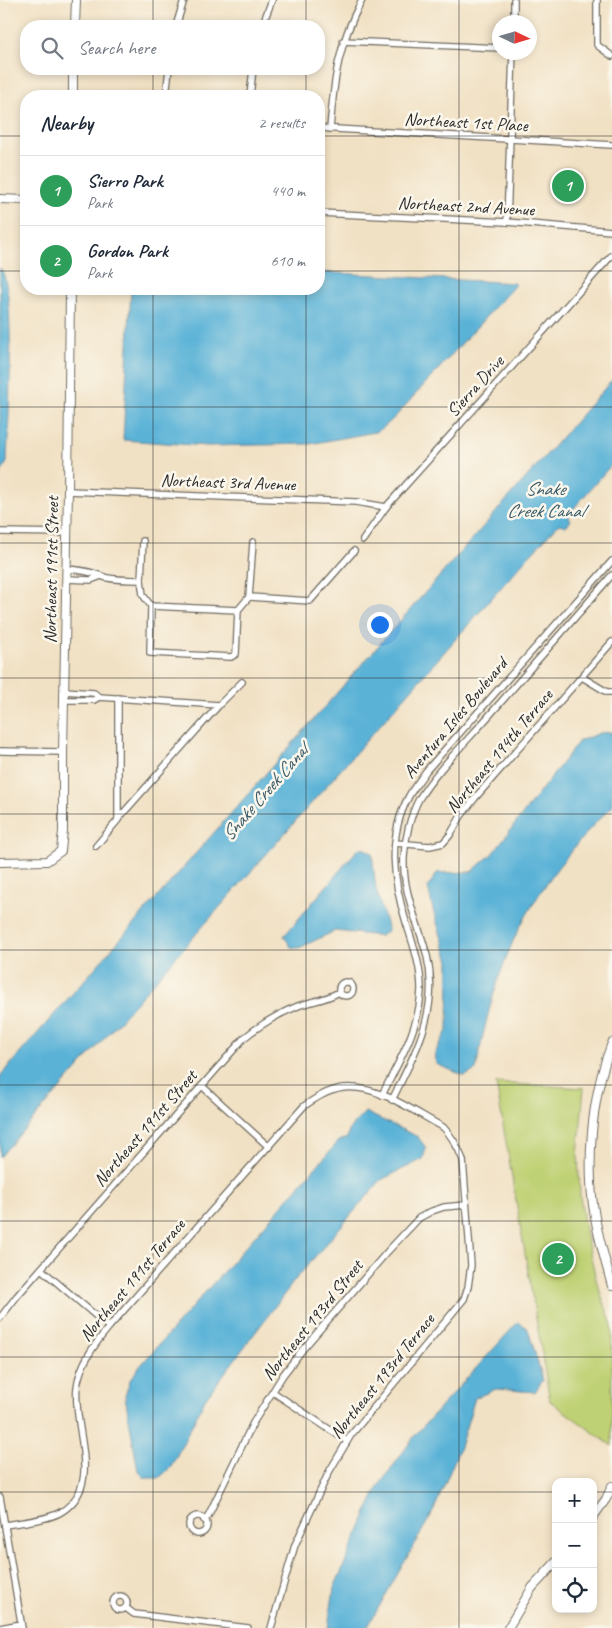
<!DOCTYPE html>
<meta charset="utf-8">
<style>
body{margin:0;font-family:Caveat,sans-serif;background:#f2f2f3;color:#1f2937}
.controls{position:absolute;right:15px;bottom:15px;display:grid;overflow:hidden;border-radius:10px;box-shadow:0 2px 8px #0003}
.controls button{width:45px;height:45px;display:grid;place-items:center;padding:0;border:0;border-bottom:1px solid #e0e1e3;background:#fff;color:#1f2937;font:25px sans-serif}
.compass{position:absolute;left:492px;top:15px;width:45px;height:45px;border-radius:50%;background:#fff;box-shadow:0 2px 8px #0003;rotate:94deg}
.you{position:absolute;left:379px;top:624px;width:18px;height:18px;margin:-12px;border:4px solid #fff;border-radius:50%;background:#1a73e8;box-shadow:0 0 0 8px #1a73e833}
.badge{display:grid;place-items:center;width:32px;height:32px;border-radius:50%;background:#1a73e8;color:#fff;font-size:16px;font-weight:700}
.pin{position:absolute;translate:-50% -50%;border:2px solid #fff;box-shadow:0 1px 5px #0006}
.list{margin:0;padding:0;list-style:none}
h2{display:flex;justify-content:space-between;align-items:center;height:65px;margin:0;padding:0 20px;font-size:21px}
h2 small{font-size:16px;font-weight:400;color:#747a83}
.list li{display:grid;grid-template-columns:32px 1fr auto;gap:15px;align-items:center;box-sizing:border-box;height:70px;padding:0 20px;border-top:1px solid #e0e1e3}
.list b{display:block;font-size:19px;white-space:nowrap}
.list p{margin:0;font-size:16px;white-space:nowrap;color:#747a83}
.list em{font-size:16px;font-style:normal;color:#747a83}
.icon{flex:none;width:28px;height:28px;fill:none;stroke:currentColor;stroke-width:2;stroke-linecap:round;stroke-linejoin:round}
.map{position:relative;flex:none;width:612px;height:1628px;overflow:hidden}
.search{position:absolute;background:#fff;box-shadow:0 2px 8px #0003;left:20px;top:20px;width:305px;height:55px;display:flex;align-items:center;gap:12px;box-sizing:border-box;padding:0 18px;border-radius:20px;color:#747a83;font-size:19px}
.panel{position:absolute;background:#fff;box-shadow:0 2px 8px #0003;left:20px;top:90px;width:305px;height:205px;border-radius:20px}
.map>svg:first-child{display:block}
.green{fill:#bfd175;stroke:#757e50}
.water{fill:#5ab2d7;stroke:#426e81}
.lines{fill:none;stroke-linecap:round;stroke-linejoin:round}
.minor-casing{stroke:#706b61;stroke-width:8}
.tertiary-casing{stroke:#706b61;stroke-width:10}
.minor{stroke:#fff;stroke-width:5.5}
.tertiary{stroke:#fff;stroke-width:8}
.grid{fill:none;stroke:#2b2b2b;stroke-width:1;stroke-opacity:0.55}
.labels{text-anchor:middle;stroke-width:5;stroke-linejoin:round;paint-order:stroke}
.street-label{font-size:18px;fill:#2b2b2b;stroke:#fbf7ec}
.water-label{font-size:19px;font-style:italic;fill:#3b5a67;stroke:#fbf7ec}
</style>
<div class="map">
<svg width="612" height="1628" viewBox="0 0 612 1628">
<rect width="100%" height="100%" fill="#fbf7ec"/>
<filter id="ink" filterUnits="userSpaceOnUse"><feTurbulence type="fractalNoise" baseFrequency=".02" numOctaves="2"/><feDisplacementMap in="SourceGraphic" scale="10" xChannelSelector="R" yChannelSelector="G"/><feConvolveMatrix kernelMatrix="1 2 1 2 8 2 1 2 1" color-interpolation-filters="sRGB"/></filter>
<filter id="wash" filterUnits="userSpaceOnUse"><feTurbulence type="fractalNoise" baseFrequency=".0096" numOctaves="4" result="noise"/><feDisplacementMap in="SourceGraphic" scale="20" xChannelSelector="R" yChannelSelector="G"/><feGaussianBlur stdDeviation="1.12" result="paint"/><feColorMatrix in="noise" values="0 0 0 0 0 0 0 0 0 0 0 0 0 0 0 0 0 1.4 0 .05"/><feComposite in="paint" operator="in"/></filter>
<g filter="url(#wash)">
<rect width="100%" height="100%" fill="#f1e1c4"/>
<!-- green -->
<polygon class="green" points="496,1083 584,1088 578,1155 580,1196 586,1236 597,1283 612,1325 612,1446 550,1401"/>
<!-- water -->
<g class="water">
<path d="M0 268C17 285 8 430 7 462L0 475Z"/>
<polygon points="319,272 515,283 514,286 395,417 383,428 375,432 310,444 207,446 123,440 131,289 319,289"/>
<polygon points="612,380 612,464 568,515 571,521 566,526 559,524 527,558 0,1157 0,1076"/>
<path d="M612 732V807C597 820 585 834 573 849 553 872 536 898 521 925 499 966 484 1024 476 1070L465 1076 436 1064 435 1053 448 1029 449 961 433 910 428 887 437 873 471 872 492 854 579 741 600 733Z"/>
<polygon points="363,848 372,853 376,889 388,930 381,936 335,931 299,948 291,947 284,936 358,849"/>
<polygon points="365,1112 418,1137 426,1148 423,1159 381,1180 295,1280 205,1399 171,1467 159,1478 145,1478 138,1471 125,1396 130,1380 140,1366 339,1141 347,1138 350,1128"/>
<polygon points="518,1322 528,1329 543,1380 535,1392 496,1389 475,1398 460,1447 434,1510 367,1628 328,1628 334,1588 378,1487 416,1434"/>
</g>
</g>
<g filter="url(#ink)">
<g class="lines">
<defs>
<g id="minor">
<polyline points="597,0 597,45 612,56"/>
<polyline points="514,22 514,0"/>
<polyline points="176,26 184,0"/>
<polyline points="262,26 272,0"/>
<polyline points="343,41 500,48"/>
<polyline points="166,96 169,69"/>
<polyline points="250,96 253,69"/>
<polyline points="319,128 612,145"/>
<path d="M330 129C334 78 338 45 362 0"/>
<polyline points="319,213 507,222 612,231"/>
<polyline points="507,222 513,52"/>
<polyline points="68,491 356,502 386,507"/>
<polyline points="0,532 67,533"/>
<polyline points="363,540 386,507 612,255"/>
<polyline points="143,541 141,580 143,595 151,606 238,610 249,597 253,542"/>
<path d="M67 569C79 570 90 571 101 576 113 581 129 579 141 580"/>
<polyline points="66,579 91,580 101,576"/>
<polyline points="249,597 310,601 354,551"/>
<polyline points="151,606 150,653 231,657 236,654 238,610"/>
<polyline points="582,677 607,692 612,692"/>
<polyline points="64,691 94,693 99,697"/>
<polyline points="64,700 94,700 99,697 219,705 242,682"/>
<polyline points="0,751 63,752"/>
<polyline points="118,819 219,705"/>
<polyline points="395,843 430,846 443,843 450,835 461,816 475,798 612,642"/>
<polyline points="96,846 118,820 118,698"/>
<circle cx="346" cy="989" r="7"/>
<polyline points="202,1086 269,1147"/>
<path d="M382 1095C399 1061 420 1028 421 989 421 966 413 944 406 922 393 881 387 836 409 796 414 787 421 779 426 771L612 561"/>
<path d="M392 1100C415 1053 440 1011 427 956 419 924 402 892 404 857 405 839 410 816 419 799 436 771 465 743 487 718 529 670 570 623 612 575"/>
<polyline points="41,1269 109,1327"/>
<path d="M0 1318 17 1296 244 1038C260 1025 278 1014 298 1006 312 1001 326 1000 339 992"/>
<polyline points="273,1392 347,1441"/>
<polyline points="0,1497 22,1628"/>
<circle cx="198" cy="1525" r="9"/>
<polyline points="204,1520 208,1516 253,1423 283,1375 303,1349 388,1251 419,1218 432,1211 444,1207 466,1205"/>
<path d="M6 1525C21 1522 48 1520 61 1512 105 1485 72 1428 77 1387 80 1364 94 1345 109 1327L304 1106C316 1098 328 1090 343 1088 378 1084 414 1112 443 1127 453 1137 458 1147 463 1160L471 1265 468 1287 464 1299 351 1435 329 1472 295 1545 271 1628"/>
<circle cx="120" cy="1603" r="7"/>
<polyline points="126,1608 134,1614 248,1628"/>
<polyline points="0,1628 21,1624"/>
</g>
<g id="tertiary">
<polyline points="75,26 76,0"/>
<polyline points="73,96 73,69"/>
<polyline points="0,199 26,200"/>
<polyline points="0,862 47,861 61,851 63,831 63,752 68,491 70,289"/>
<path d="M612 1043C595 1086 589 1136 591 1181 592 1217 603 1252 612 1286"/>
<polyline points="593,1517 606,1499 612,1486"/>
<polyline points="508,1628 532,1588 556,1562"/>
</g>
</defs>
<!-- minor casing -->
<use href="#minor" class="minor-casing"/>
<!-- tertiary casing -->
<use href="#tertiary" class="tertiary-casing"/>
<!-- minor -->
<use href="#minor" class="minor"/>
<!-- tertiary -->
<use href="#tertiary" class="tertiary"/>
</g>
</g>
<!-- grid -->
<path class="grid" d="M153 0V26M306 0V26M459 0V1628M153 69V96M306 69V96M0 136H26M319 136H612M0 271H26M319 271H612M153 289V1628M306 289V1628M0 407H612M0 543H612M0 678H612M0 814H612M0 950H612M0 1085H612M0 1221H612M0 1357H612M0 1492H556M593 1492H612"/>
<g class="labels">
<!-- street labels -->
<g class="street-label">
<text transform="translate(466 122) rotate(3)" y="6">Northeast 1st Place</text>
<text transform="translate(466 206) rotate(3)" y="6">Northeast 2nd Avenue</text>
<text transform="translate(475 386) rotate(-48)" y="6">Sierra Drive</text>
<text transform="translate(228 482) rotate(2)" y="6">Northeast 3rd Avenue</text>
<text transform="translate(51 570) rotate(-89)" y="6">Northeast 191st Street</text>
<text transform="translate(455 718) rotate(-50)" y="6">Aventura Isles Boulevard</text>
<text transform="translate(499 751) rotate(-50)" y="6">Northeast 194th Terrace</text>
<text transform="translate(145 1128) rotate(-49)" y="6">Northeast 191st Street</text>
<text transform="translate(132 1280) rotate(-50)" y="6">Northeast 191st Terrace</text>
<text transform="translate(312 1320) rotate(-51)" y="6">Northeast 193rd Street</text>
<text transform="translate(382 1376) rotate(-51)" y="6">Northeast 193rd Terrace</text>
</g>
<!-- water labels -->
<g class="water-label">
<text x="545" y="495">Snake<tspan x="545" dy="22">Creek Canal</tspan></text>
<text transform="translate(264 792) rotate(-49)" y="7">Snake Creek Canal</text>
</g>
</g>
</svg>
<div class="controls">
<button>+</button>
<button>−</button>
<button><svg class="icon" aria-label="locate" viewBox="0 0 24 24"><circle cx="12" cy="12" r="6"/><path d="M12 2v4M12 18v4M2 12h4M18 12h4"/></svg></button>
</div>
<svg class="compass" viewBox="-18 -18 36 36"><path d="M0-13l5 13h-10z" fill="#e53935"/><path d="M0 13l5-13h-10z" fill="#747a83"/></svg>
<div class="you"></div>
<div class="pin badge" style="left:568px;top:186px;background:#2e9e5b">1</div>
<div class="pin badge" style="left:558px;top:1259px;background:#2e9e5b">2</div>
<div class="search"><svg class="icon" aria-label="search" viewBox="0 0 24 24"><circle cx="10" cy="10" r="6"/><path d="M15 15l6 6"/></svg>Search here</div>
<section class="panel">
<h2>Nearby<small>2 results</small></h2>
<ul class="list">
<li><span class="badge" style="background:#2e9e5b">1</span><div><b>Sierro Park</b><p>Park</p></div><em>440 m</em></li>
<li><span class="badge" style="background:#2e9e5b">2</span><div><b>Gordon Park</b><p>Park</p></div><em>610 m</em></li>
</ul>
</section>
</div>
